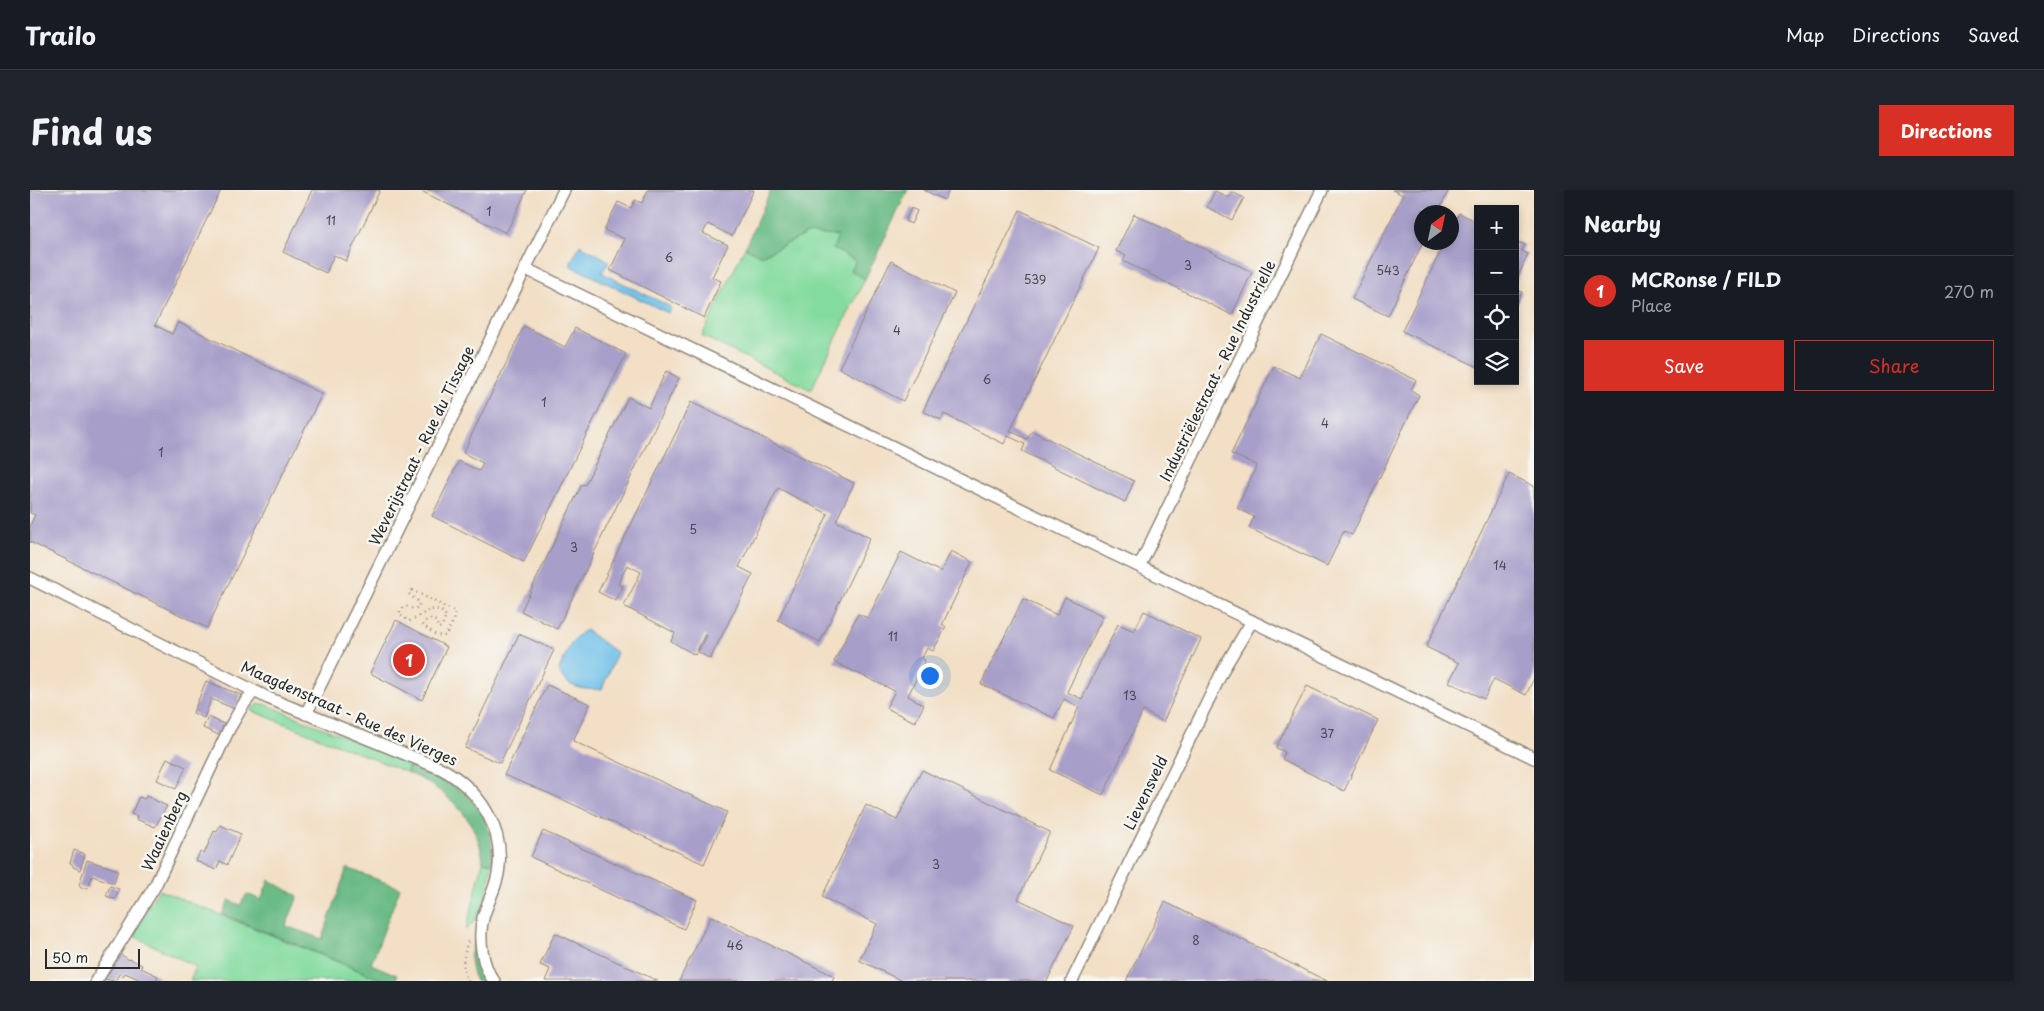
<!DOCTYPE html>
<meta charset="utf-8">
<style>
body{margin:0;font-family:"Playpen Sans",sans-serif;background:#20242c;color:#f1f3f6}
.controls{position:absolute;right:15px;top:15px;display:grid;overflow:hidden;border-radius:0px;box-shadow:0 2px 8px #0003}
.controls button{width:45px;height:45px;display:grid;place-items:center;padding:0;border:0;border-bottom:1px solid #363941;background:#171b24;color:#f1f3f6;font:25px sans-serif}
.compass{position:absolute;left:1384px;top:15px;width:45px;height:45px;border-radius:50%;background:#171b24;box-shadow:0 2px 8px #0003;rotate:33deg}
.scale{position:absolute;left:15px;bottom:12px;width:95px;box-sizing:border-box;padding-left:5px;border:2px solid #2b2b2b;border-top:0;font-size:14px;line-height:18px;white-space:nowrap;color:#2b2b2b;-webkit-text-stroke:4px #f6f6f2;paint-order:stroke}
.you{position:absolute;left:899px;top:485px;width:18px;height:18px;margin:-12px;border:4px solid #fff;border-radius:50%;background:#1a73e8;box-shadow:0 0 0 8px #1a73e833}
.badge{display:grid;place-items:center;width:32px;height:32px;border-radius:50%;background:#d93025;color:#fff;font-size:16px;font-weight:700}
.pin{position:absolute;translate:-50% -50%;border:2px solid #fff;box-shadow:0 1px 5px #0006}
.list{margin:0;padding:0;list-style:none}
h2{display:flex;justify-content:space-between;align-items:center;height:65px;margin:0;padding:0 20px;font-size:21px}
h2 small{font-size:16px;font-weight:400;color:#9ea1a6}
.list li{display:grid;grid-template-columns:32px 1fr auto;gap:15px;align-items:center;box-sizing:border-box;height:70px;padding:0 20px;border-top:1px solid #363941}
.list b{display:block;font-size:19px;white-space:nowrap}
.list p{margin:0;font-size:16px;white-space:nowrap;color:#9ea1a6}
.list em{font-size:16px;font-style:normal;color:#9ea1a6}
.actions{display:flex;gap:10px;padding:15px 20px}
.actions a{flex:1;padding:11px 0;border:1px solid #d93025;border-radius:0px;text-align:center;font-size:18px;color:#d93025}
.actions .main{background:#d93025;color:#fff}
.icon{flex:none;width:28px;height:28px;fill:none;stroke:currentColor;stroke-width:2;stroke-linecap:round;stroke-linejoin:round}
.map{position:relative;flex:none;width:1504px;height:791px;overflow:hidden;border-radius:0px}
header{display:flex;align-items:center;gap:30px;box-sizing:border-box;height:70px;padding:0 25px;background:#171b24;border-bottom:1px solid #363941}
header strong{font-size:24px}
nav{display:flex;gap:28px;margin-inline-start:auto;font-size:18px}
.intro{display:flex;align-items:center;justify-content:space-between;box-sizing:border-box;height:120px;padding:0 30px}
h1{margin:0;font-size:35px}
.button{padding:12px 22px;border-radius:0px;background:#d93025;color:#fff;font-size:18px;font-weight:700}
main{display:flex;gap:30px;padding:0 30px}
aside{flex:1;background:#171b24;border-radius:0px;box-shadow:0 2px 8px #0003}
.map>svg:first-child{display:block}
.green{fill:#84db9f;stroke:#588365}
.forest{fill:#6bbb86;stroke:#4b7358}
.water{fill:#6dbfe8;stroke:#4c758a}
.building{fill:#a79fc9}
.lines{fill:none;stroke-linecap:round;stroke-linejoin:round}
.street-casing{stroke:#8e8578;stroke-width:14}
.path{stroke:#8e8578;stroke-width:2.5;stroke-dasharray:1 4;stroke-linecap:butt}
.street{stroke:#fff;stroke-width:11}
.labels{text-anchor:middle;stroke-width:5;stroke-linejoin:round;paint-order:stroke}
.number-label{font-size:12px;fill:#4a4852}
.street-label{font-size:15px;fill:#2b2b2b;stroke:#f6f6f2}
</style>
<header>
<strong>Trailo</strong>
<nav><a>Map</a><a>Directions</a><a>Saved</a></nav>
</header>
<div class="intro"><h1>Find us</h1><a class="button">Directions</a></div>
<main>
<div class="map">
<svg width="1504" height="791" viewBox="0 0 1504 791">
<rect width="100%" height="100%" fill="#f6f6f2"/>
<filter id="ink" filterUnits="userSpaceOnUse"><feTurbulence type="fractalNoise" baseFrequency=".02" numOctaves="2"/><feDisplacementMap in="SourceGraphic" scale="10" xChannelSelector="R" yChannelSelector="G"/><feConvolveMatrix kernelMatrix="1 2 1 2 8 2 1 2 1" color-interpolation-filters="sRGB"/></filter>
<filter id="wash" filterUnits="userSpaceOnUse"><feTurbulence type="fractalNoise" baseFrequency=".0096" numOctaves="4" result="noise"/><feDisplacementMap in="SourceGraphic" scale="20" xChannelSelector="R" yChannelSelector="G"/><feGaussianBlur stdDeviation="1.12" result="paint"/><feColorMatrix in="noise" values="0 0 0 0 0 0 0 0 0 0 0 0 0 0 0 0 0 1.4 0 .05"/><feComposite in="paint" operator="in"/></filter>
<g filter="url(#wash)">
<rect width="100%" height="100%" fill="#f2dfc5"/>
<!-- green -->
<g class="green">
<polygon points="777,44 808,46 826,71 820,80 835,89 781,200 672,146 715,57 731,66"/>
<polygon points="229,514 235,514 380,574 376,582 220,520"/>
<path d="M453 672 462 673C459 697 454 724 436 740Z"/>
<polygon points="129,700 355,791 160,791 166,777 98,743"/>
</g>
<!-- forest -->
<g class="forest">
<polygon points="741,0 878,0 835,89 820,80 826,71 803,59 808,46 777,44 731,66 715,57"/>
<path d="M380 574C428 595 466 613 462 673L453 672C449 628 415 599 377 582Z"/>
<polygon points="317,678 370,698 341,774 367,785 366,791 355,791 192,724 199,710 210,715 217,704 231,710 239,690 268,706 256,736 292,749"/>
<path d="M445 751H448L459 791H446C439 776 438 766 445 751Z"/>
</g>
<!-- water -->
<g class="water">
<polygon points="550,55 576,69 579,72 572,82 576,85 639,116 641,119 638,123 541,76 541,72"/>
<path d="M556 440 587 463 572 499C555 501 534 498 529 480 535 467 542 445 556 440Z"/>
</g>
<g id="blocks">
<!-- building -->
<g class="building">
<polygon points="0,0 191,0 125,135 142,144 148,132 292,204 177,438 0,352 0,335 5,325 0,323"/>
<polygon points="282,0 350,0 316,71 304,65 296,83 253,62"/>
<polygon points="389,0 497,0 476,43"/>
<polygon points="618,0 724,0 702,46 678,34 673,43 698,55 682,87 691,91 674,128 580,80 595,49 574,40 588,12 601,18 605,10 612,13"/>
<polygon points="894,0 919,0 914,10"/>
<polygon points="1362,0 1419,0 1408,22 1392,22 1393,52 1358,126 1322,109 1373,5"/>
<polygon points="1185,1 1199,8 1202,2 1214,8 1202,30 1177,17"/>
<polygon points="881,18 887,21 881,34 875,31"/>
<polygon points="990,20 1069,58 980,241 997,249 1002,241 1104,291 1095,312 992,261 995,254 978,246 974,254 914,224 911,230 893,221"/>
<polygon points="1429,23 1448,32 1448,177 1372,141 1415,52 1422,52 1422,39"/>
<polygon points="1104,24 1222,82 1202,125 1093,71 1096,66 1086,61"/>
<polygon points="1485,51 1495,55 1492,61 1498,64 1485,93"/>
<polygon points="861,71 925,103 873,211 809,178"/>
<polygon points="1485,99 1492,102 1485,117"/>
<polygon points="494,136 535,157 545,138 596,164 494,372 402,326 429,271 449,281 453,273 433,263"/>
<polygon points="1291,144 1386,190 1381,200 1389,205 1322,345 1314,341 1297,376 1219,338 1224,327 1207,318 1227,275 1201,264 1244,176 1270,188"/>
<polygon points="636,181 649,188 527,439 491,421 552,294 555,295 598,207 619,218"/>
<polygon points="661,212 824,293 806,331 840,348 790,452 748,430 798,324 748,298 709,377 723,384 680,469 668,462 677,446 675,444 665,465 641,451 645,443 594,416 611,382 597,375 588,394 593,396 586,411 568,402"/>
<polygon points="1479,284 1504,296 1504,488 1496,505 1464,489 1454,509 1419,492 1429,473 1396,457"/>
<polygon points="921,361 942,372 912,435 916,437 903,461 897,458 892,468 895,470 878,506 894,515 885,532 856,518 865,501 804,472 828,424 838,428 871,362 911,382"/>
<polygon points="1035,407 1073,426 1037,502 1052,509 1088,434 1104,441 1114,421 1171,449 1133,532 1113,521 1073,605 1020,580 1049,517 1034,509 1024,528 951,494 993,409 1027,425"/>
<polygon points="366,430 417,457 392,510 340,483"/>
<polygon points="489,444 524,460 470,573 435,558"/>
<polygon points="176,491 211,505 205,519 181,509 174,528 163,523"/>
<polygon points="517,495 560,514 543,551 697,622 674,674 518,603 474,585"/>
<polygon points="1277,496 1348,530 1314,601 1252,569 1255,562 1246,558"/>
<polygon points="178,527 196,535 191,546 173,538"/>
<polygon points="137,568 156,577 146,599 127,590"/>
<polygon points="892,580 1020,642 988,709 1044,736 1017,791 872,791 829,770 847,734 792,707 836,615 867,630"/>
<polygon points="116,606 137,616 125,637 106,629 107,626 101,624 109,607 115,609"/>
<polygon points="190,635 211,644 197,675 190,671 186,680 166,671 170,662 174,664 184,641 187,642"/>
<polygon points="513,641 667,710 654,739 501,667"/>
<polygon points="44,660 55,664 50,680 43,677 43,675 40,673"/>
<polygon points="57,670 88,680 84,693 62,686 58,698 51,698 49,695"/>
<polygon points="80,696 89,699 85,709 76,706"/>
<polygon points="1135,712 1297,791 1096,791"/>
<polygon points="681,726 804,786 802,791 649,791"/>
<polygon points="525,743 628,791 515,791 520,779 510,775"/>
<polygon points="89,763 99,770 100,769 112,775 111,778 128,786 126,791 113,791 95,783 93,786 89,784 85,791 73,789"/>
</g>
</g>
</g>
<g filter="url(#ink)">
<use href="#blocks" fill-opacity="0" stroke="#8e8578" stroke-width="1"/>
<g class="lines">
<defs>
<g id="street">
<polyline points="496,79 1504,568"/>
<polyline points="1110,375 1292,0"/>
<path d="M0 388 238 508 412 579C450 600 476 640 468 684 465 700 457 713 453 728 448 746 452 777 464 791"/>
<polyline points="276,524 534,0"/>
<polyline points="66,791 125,696 199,539 213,515 224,501"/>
<polyline points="1042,791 1194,478 1222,431"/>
</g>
</defs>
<!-- street casing -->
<use href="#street" class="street-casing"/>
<!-- path -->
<g class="path">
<path d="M382 400 425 422 424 430 415 446 406 445 393 435 395 431 401 429 406 431 408 438 412 437 416 426C404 410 393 427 379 431L370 425V421L375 416 384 419 389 417V412L379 404Z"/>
<path d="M438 791C430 776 434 763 439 748"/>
</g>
<!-- street -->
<use href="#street" class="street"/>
</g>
</g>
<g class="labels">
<!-- number labels -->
<g class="number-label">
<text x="459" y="26">1</text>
<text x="301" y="35">11</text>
<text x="639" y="72">6</text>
<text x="1158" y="80">3</text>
<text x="1358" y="85">543</text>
<text x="1005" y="94">539</text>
<text x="867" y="145">4</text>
<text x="957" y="194">6</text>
<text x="514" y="217">1</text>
<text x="1295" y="238">4</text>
<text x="131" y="267">1</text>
<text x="663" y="344">5</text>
<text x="544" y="362">3</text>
<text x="1470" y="380">14</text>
<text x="863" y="451">11</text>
<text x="1100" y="510">13</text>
<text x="1297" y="548">37</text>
<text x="906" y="679">3</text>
<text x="1166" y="755">8</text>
<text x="705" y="760">46</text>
</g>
<!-- street labels -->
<g class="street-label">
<text transform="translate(1188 181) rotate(-64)" y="5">Industriëlestraat - Rue Industrielle</text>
<text transform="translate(392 256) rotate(-64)" y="5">Weverijstraat - Rue du Tissage</text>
<text transform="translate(319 524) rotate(24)" y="5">Maagdenstraat - Rue des Vierges</text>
<text transform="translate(1116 603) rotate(-64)" y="5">Lievensveld</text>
<text transform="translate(135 641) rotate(-65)" y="5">Waaienberg</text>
</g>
</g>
</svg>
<div class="controls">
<button>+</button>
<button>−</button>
<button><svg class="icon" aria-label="locate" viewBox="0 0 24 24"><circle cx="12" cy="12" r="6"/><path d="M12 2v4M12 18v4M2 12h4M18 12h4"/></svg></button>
<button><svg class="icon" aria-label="layers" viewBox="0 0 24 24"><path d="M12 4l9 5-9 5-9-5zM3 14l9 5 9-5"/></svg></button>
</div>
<svg class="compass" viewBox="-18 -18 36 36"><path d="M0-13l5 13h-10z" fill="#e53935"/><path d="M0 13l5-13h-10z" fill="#9ea1a6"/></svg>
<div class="scale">50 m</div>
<div class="you"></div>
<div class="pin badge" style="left:379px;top:470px">1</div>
</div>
<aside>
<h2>Nearby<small></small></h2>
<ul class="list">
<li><span class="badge">1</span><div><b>MCRonse / FILD</b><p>Place</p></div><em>270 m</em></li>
</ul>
<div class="actions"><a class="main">Save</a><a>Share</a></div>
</aside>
</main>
